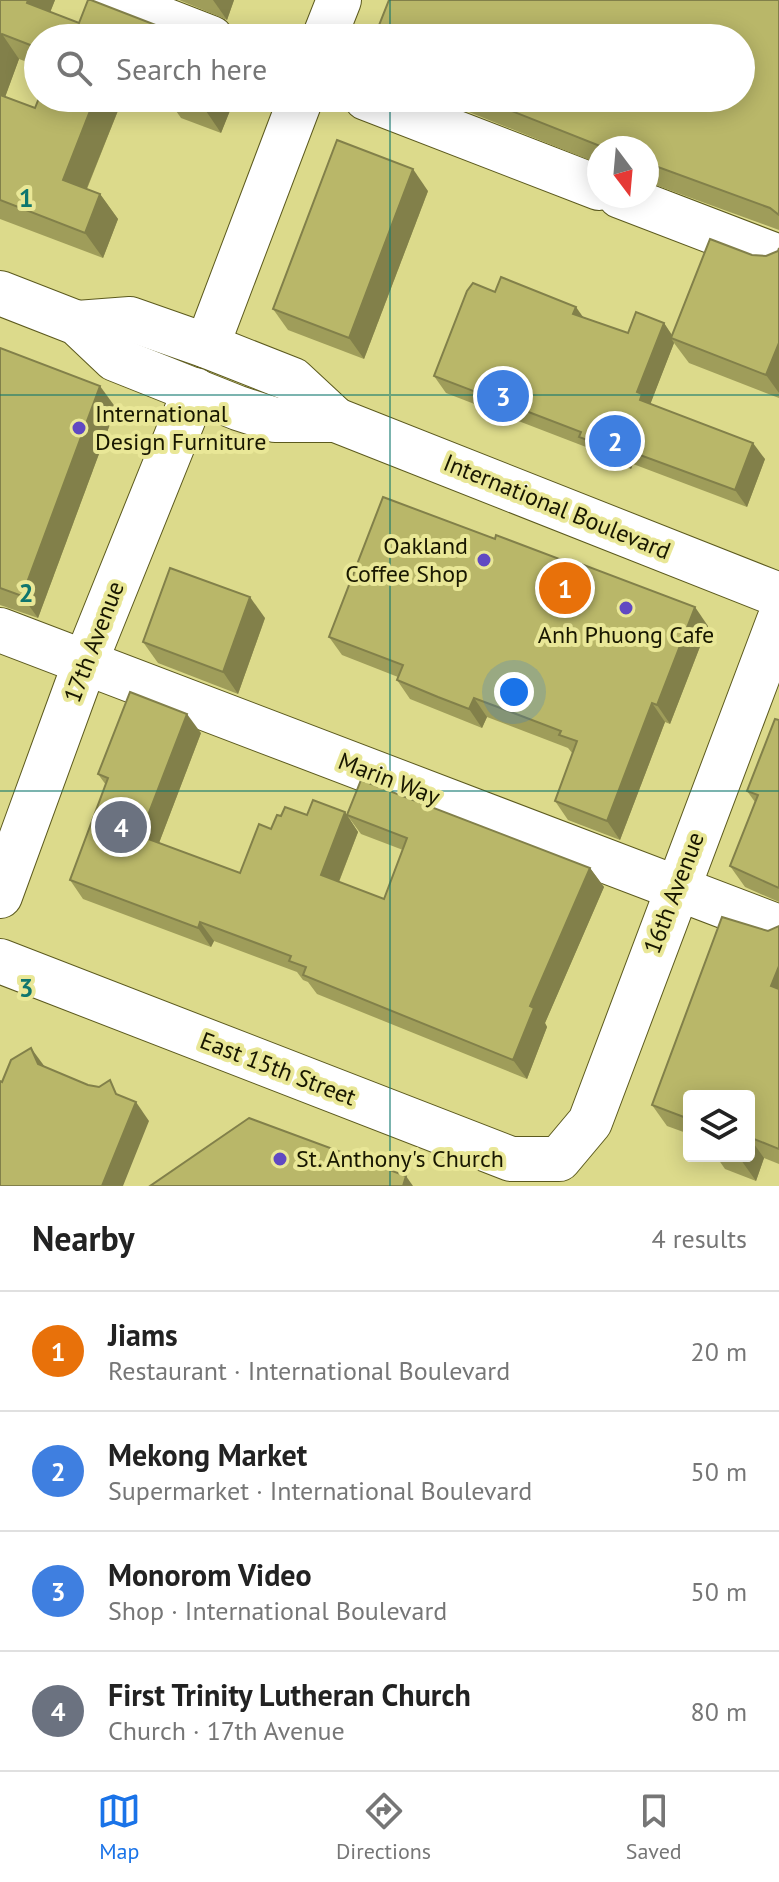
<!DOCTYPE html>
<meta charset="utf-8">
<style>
body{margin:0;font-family:"PT Sans",sans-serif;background:#f2f2f2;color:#222}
.controls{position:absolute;right:24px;bottom:24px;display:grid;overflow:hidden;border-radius:8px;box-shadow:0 4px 20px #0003}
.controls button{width:72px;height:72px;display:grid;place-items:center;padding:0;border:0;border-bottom:2px solid #e0e0e0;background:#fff;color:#222;font:40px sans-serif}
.compass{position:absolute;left:587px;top:136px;width:72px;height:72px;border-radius:50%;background:#fff;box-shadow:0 4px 20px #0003;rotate:164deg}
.you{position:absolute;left:514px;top:692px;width:28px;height:28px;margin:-20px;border:6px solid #fff;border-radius:50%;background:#1a73e8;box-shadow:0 0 0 12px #1a73e833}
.badge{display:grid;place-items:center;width:52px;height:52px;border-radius:50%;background:#1a73e8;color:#fff;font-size:26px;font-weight:700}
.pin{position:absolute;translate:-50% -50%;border:4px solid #fff;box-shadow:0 2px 8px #0006}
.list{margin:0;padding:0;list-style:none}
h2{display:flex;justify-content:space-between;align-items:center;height:104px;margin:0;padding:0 32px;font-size:34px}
h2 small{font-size:26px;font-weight:400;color:#767676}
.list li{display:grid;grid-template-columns:52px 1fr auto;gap:24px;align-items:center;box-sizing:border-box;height:120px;padding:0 32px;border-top:2px solid #e0e0e0}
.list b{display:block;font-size:30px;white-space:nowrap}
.list p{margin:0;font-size:26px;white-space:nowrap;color:#767676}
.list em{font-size:26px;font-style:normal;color:#767676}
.icon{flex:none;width:44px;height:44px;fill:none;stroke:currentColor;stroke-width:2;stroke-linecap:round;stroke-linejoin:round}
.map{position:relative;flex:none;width:779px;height:1186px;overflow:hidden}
.search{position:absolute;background:#fff;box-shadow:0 4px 20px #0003;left:24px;right:24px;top:24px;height:88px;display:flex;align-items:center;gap:20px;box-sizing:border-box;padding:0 28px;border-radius:44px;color:#767676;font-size:30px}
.sheet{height:584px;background:#fff}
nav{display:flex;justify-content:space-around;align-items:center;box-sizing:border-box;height:112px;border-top:2px solid #e0e0e0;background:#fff;font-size:22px;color:#767676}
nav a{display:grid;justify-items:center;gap:4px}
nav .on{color:#1a73e8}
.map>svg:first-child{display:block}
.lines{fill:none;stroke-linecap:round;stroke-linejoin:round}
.minor-casing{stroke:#5c5a1e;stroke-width:46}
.major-casing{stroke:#5c5a1e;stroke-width:46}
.minor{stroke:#fff;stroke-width:44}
.major{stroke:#fff;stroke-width:44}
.wall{fill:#9f9d5a}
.shaded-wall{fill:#82804a}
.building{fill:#b9b769;stroke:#82804a;stroke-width:2}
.grid{fill:none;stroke:#0f766e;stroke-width:2;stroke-opacity:0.55}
.poi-dot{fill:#6049c2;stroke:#e9e797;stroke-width:3}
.labels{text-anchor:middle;stroke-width:8;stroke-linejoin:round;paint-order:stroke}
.poi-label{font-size:24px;fill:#181700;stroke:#e9e797;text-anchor:start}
.street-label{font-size:24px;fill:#181700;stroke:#e9e797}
.grid-label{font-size:26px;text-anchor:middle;font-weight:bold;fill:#0f766e;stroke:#e9e797;stroke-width:8;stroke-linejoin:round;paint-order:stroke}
</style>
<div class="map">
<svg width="779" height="1186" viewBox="0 0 779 1186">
<rect width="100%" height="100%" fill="#dcda8b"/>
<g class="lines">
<defs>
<g id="minor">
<polyline points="113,0 211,38"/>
<polyline points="324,38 339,0"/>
<polyline points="366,98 599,188"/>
<polyline points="620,196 779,257"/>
<polyline points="207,346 301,98"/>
<polyline points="0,630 779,927"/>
<polyline points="0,896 85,663 195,390"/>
<polyline points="0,961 511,1159 559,1159 590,1122 779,620"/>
</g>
<g id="major">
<polyline points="0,293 77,323 115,359 238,408 275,420 336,420 779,595"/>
<polyline points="77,323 130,319 207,346 293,380 336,420"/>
</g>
</defs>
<!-- minor casing -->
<use href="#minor" class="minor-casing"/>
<!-- major casing -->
<use href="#major" class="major-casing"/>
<!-- minor -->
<use href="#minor" class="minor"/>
<!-- major -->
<use href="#major" class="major"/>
</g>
<!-- wall -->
<g class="wall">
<polygon points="0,0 55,0 50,12 79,23 184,36 38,38 38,66 19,59 5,97 35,108 123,98 87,189 100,194 118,219 103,258 0,219"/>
<polygon points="179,0 234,0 227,20"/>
<polygon points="779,0 779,230 647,182 647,148 599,148 599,164 434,98 741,98"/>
<polygon points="167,98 235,98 221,133 181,118"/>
<polygon points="428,191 364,359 288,330 273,309"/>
<polygon points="779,248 779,398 689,363 674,343 650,404 765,459 747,507 633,464 631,469 591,453 586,447 446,393 434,376 495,292 583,317 628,333 664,323 672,335 752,255 766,256 778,251"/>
<polygon points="0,348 116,408 38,618 0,605"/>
<polygon points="265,618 238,694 158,663 143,642"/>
<polygon points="708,626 670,724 665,722 620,840 568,820 555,801 573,754 568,748 487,717 482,728 410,699 397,680 398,677 342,655 329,637"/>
<polygon points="779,720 779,902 745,887 730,866 755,802 747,791"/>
<polygon points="201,733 159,843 240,873 281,816 345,812 358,832 339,882 384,899 403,850 361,834 347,815 590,868 604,887 545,1023 547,1027 527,1079 317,994 308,982 303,980 297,972 214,941 211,947 83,899 70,880 106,785 98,774"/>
<polygon points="779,926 779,1164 764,1158 756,1181 725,1169 716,1156 749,1156 689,1096 689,1134 667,1126 652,1105 768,931"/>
</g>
<!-- shaded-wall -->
<g class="shaded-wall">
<polygon points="28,0 55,0 44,28 27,3"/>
<polygon points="213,0 234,0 227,20"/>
<polygon points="2,34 19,59 0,111 0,39"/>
<polygon points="95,98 123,98 80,205 63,180"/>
<polygon points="208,98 235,98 221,133 204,108"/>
<polygon points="413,169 428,191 364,359 349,338"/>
<polygon points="100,194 118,219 103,258 85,233"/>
<polygon points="576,307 588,324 573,314"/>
<polygon points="664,323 675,340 671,338 674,343 650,405 640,400 637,392"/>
<polygon points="779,343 779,393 766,375"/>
<polygon points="100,386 116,408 38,618 22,596"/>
<polygon points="753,443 765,459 747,507 735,490"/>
<polygon points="621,448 633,464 631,469 619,452"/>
<polygon points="250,597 265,618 238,694 223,672"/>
<polygon points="695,607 708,626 670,724 657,705"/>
<polygon points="474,698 487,717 482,728 469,709"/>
<polygon points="652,703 665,722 620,840 607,821"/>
<polygon points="187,714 201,733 154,856 140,836"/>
<polygon points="345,812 358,832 334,894 321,875"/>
<polygon points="590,868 604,887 545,1023 547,1027 527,1079 513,1060 530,1006"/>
<polygon points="200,922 214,941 211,947 198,928"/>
<polygon points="779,966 779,997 771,986"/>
<polygon points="31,1048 45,1067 38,1064"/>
<polygon points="136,1102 149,1121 123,1186 102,1186"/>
<polygon points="749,1137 764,1158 756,1181 741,1160 743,1156 749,1156"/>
<polygon points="406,1176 413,1186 403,1186"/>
</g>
<!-- building -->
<g class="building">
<polygon points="0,0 28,0 27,3 79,23 88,0 91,0 184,36 202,36 207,38 38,38 38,48 2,34 0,39"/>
<polygon points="389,0 779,0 779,215 770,208 647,163 647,148 605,148 479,98 741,98 741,38 374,38"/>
<polygon points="0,95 35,108 39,98 95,98 63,180 100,194 85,233 0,200"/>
<polygon points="177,98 208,98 204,108"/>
<polygon points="337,140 413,169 349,338 273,309"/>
<polygon points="710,239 752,255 766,256 778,251 779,248 779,343 766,375 671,338"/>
<polygon points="501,277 576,307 573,314 628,333 636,312 664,323 637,392 642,394 640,400 753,443 735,490 621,448 619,452 579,437 581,432 434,376 467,291 473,283 495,292"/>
<polygon points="0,348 100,386 22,596 0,588"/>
<polygon points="383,497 495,539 496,535 575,565 576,562 695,607 657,705 652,703 607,821 555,801 577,741 559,735 561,731 474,698 469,709 438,697 397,680 403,665 329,637"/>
<polygon points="170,568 250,597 223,672 143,642"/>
<polygon points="130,692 187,714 140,836 240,873 259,824 271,829 277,815 281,816 285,807 307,815 313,800 345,812 321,875 384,899 407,838 347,815 361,780 590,868 530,1006 534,1008 513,1060 303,975 306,967 289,961 291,956 200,922 198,928 70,880 108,778 98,774"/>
<polygon points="775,719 779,720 779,888 730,866 758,795 747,791"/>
<polygon points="722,917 768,931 779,926 779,966 771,986 779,989 779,1149 749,1137 749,1139 749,1096 689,1096 689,1119 652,1105"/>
<polygon points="31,1048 38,1064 88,1085 99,1087 110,1080 116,1094 136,1102 102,1186 0,1186 0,1081 2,1082 11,1060"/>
<polygon points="249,1118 406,1176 403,1186 150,1186"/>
<polygon points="730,1156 743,1156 741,1160"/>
</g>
<!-- grid -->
<path class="grid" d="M390 0V38M390 98V1186M0 395H779M0 791H779"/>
<!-- markers -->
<g class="poi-dot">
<circle cx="79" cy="428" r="8"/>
<circle cx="484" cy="560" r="8"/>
<circle cx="626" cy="608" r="8"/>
<circle cx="280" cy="1159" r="8"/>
</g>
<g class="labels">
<!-- poi labels -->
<g class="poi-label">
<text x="95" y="422">International<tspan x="95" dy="28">Design Furniture</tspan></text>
<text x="468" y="554" text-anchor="end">Oakland<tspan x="468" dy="28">Coffee Shop</tspan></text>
<text x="626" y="643" text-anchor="middle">Anh Phuong Cafe</text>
<text x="296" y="1167">St. Anthony's Church</text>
</g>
<!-- street labels -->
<g class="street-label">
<text transform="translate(557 507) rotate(22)" y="8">International Boulevard</text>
<text transform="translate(94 642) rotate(-69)" y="8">17th Avenue</text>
<text transform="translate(389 779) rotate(21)" y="8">Marin Way</text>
<text transform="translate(674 893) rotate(-69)" y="8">16th Avenue</text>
<text transform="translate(278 1069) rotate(21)" y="8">East 15th Street</text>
</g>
</g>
<g class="grid-label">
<text x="26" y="207">1</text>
<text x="26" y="602">2</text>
<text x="26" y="997">3</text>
</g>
</svg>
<div class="controls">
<button><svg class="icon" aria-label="layers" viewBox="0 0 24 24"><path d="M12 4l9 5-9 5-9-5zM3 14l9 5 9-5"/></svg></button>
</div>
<svg class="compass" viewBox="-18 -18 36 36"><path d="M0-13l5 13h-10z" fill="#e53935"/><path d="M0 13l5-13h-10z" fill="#767676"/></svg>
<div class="you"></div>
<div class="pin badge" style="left:565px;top:588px;background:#e8710a">1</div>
<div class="pin badge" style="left:615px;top:441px;background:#3f7fe0">2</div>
<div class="pin badge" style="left:503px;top:396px;background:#3f7fe0">3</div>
<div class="pin badge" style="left:121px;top:827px;background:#6b7280">4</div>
<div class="search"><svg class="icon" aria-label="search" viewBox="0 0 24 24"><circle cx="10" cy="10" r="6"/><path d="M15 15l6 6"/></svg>Search here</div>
</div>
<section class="sheet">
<h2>Nearby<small>4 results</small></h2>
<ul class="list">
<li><span class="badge" style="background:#e8710a">1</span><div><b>Jiams</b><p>Restaurant · International Boulevard</p></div><em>20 m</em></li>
<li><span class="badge" style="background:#3f7fe0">2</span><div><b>Mekong Market</b><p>Supermarket · International Boulevard</p></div><em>50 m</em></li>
<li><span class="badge" style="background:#3f7fe0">3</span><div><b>Monorom Video</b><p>Shop · International Boulevard</p></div><em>50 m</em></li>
<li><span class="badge" style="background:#6b7280">4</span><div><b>First Trinity Lutheran Church</b><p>Church · 17th Avenue</p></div><em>80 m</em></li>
</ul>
</section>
<nav>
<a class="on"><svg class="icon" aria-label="map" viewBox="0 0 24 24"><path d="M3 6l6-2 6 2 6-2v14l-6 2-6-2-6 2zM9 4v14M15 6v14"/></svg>Map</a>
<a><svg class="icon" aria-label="directions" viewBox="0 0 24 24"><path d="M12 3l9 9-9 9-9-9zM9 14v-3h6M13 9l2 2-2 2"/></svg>Directions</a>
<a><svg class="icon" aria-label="saved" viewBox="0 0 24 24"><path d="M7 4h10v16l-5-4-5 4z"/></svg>Saved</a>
</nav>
